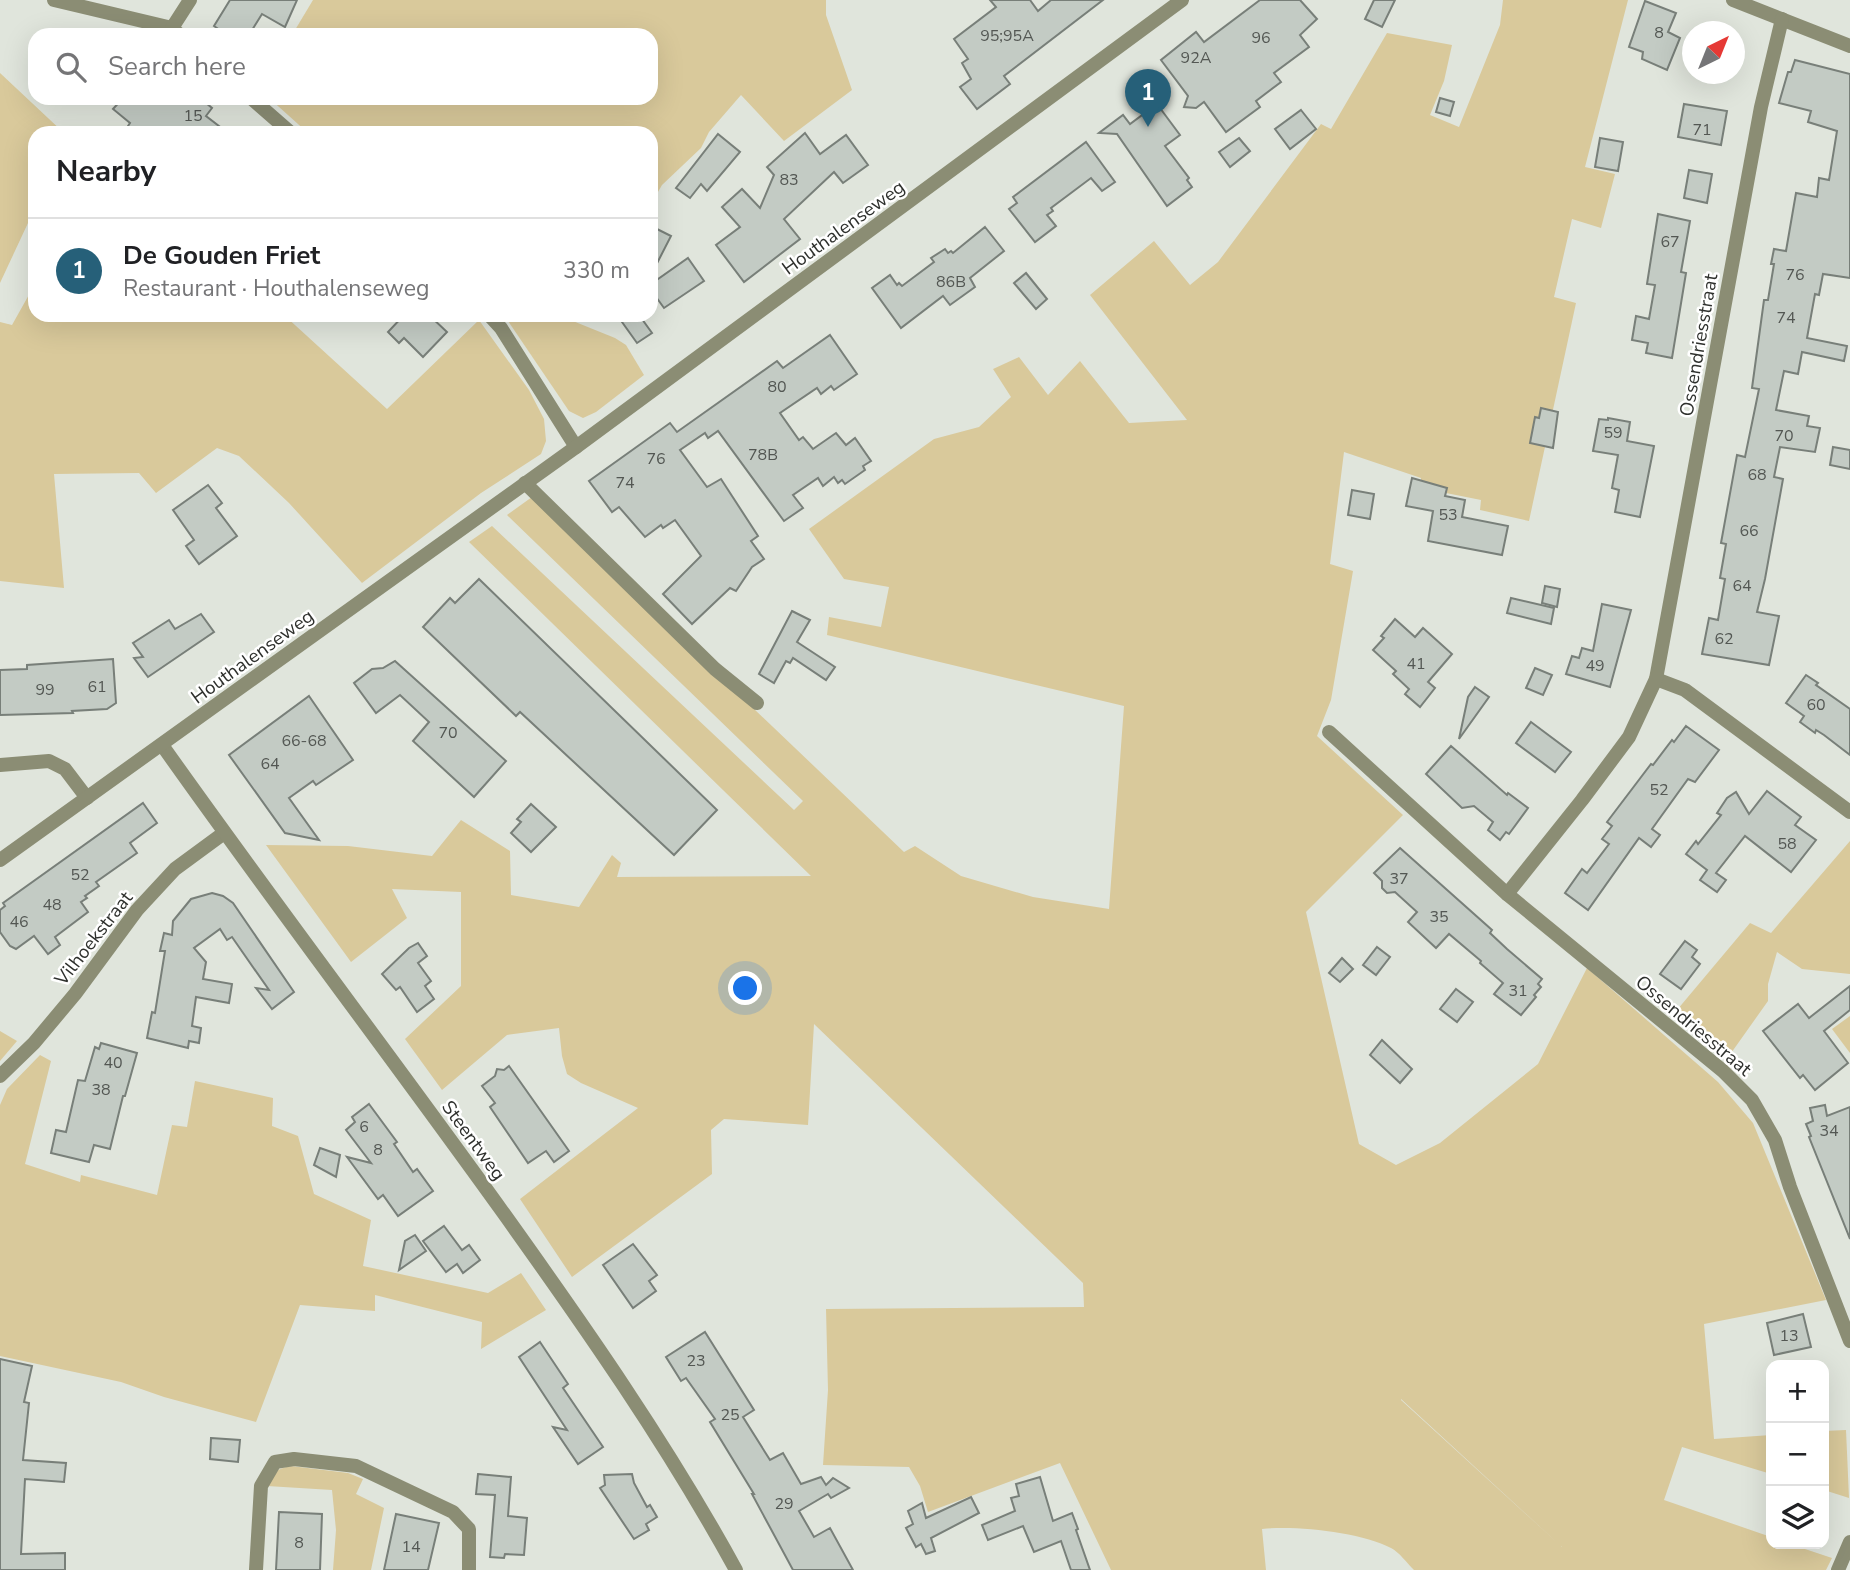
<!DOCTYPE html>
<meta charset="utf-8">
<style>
body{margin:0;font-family:"Nunito Sans",sans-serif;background:#f6f6f6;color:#202124}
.controls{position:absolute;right:21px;bottom:21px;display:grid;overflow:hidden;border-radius:14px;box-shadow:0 7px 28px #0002}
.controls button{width:63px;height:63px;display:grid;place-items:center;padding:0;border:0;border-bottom:2px solid #e0e0e0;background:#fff;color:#202124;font:35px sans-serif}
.compass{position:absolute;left:1682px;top:21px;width:63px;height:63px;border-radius:50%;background:#fff;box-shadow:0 7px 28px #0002;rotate:43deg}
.you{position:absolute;left:746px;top:989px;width:24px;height:24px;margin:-18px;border:5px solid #fff;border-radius:50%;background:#1a73e8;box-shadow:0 0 0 10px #1a73e833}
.badge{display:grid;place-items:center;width:46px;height:46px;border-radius:50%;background:#266079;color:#fff;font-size:23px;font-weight:700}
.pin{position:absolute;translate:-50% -58px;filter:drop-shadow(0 2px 4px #0008)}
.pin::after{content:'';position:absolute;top:37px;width:24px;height:21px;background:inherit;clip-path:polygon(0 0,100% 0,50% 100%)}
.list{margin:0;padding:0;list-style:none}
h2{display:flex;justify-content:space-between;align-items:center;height:91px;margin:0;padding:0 28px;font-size:30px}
h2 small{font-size:23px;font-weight:400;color:#757577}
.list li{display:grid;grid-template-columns:46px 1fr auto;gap:21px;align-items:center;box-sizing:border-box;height:105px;padding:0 28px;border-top:2px solid #e0e0e0}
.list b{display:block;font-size:26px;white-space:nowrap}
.list p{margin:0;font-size:23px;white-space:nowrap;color:#757577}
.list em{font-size:23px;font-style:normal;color:#757577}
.icon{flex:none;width:38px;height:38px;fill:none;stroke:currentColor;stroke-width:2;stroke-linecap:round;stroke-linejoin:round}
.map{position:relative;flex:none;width:1850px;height:1570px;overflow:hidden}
.search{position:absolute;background:#fff;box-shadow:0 7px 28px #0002;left:28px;top:28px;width:630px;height:77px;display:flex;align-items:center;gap:18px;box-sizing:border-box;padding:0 24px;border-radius:21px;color:#757577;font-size:26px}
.panel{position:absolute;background:#fff;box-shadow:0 7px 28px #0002;left:28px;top:126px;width:630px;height:196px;border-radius:21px}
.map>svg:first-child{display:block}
.green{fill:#d9c99b;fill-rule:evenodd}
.building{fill:#c3cbc4;stroke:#787f79;stroke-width:2}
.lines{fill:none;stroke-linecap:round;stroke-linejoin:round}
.minor{stroke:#8b8d74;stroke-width:14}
.tertiary{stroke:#8b8d74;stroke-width:14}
.labels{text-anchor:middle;stroke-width:5;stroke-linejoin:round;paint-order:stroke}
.number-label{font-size:16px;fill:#535753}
.street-label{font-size:19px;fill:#2e302d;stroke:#fff}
</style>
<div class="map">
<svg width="1850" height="1570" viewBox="0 0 1850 1570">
<rect width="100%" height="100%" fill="#e0e5dc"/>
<!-- green -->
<g class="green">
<polygon points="313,0 826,0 826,15 852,90 784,141 741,95 709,132 701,148 662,185 651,204 651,133 308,133 269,98 651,98 651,35 292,35"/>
<path d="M1503 0H1628L1585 167 1615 174 1601 228 1572 219 1554 297 1576 303 1529 521 1480 510 1481 500 1421 488V478L1344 452 1330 564 1353 571 1331 700 1317 736 1403 815 1306 912 1359 1144 1396 1165 1440 1143 1538 1064 1587 968 1718 1082 1753 1123 1826 1300 1704 1324 1714 1439 1771 1435V1474L1682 1447 1664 1500 1771 1537V1544H1790L1832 1558 1826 1570H1414C1407 1563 1399 1552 1391 1548 1362 1532 1294 1525 1262 1529L1266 1570H1111L1060 1463 928 1512 920 1486 909 1467 823 1465 828 1390 826 1309 1084 1307 1083 1283 814 1024 808 1125 724 1119 711 1130 712 1174 572 1277 520 1199 638 1108 581 1083 567 1074 562 1056 559 1028 507 1035 442 1090 405 1039 461 986V892L392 889 407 918 351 962 266 845 348 846 432 856 461 820 510 851 511 895 579 907 612 855 621 863 617 877 811 876 469 542 492 526 794 810 803 801 507 515 532 497 904 852 915 846 961 876 1033 897 1109 909 1124 706 827 635 829 617 881 627 889 587 844 579 809 529 934 439 979 427 1011 397 993 369 1019 357 1048 395 1080 361 1129 423 1187 420 1090 295 1154 241 1190 285 1218 262 1321 124 1331 129 1387 33 1452 45 1444 81 1430 115 1459 127 1500 25ZM1401 1399 1562 1547 1401 1400Z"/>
<polygon points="0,73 64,133 35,133 35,208 0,283"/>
<polygon points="35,284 35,315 284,315 387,409 479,320 529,390 544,419 546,441 541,454 481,493 362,583 289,503 239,456 217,448 156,493 139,473 54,474 64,588 0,581 0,322 12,325"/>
<polygon points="504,315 558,315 615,338 626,345 644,375 596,412 583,418 569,411"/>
<polygon points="1850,841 1850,974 1802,969 1777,952 1768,984 1768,1001 1729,1056 1677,1010 1750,923 1771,933"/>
<polygon points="1850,1016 1850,1053 1832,1029"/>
<polygon points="0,1031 17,1041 0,1061"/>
<polygon points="40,1055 51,1061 25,1164 80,1182 81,1175 157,1195 172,1125 187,1127 195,1081 273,1098 272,1126 298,1136 314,1194 371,1220 363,1266 488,1293 521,1273 546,1310 481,1349 482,1322 375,1295 375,1311 300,1305 256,1422 164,1397 121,1382 0,1356 0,1105 7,1089"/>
<polygon points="1846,1430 1849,1498 1824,1490 1824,1431"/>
<path d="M291 1466 348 1473 363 1479 356 1494 384 1508 371 1570H333L336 1530 332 1490 267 1486C271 1473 278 1468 291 1466Z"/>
</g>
<!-- building -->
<g class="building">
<polygon points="230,0 297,0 285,27 262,14 249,35 227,35 214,26"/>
<polygon points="990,0 1030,0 1038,11 1051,0 1103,0 1004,76 1010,84 977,109 960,87 971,79 962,63 968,59 954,39 996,7"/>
<polygon points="1260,0 1300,0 1317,19 1300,35 1309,47 1274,73 1281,82 1256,101 1260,107 1226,132 1204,102 1196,108 1184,107 1188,96 1161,60 1196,32 1204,42"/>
<polygon points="1374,0 1395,0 1382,27 1365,19"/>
<polygon points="1645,1 1676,13 1668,32 1680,38 1667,70 1642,59 1643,52 1629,47"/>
<polygon points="1795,60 1850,74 1850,278 1823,274 1819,295 1815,294 1807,338 1847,346 1844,361 1802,352 1798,374 1784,371 1776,410 1809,416 1807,426 1820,428 1815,452 1780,447 1774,477 1783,479 1765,579 1757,612 1779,616 1769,665 1702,654 1709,618 1718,620 1725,579 1720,578 1726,544 1721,543 1737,455 1745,457 1759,389 1752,388 1764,300 1768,300 1774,264 1771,264 1774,249 1786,251 1796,193 1817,197 1819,178 1829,180 1837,131 1808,122 1811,111 1779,103 1788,72 1791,72"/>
<polygon points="123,98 200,98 212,108 206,116 228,133 137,133 128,126 130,123 113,109"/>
<polygon points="1440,98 1454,102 1450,116 1436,112"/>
<polygon points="1157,104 1180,135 1165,146 1189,178 1187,180 1192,187 1167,206 1117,134 1099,133 1123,115 1130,124"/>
<polygon points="1684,104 1727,111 1721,145 1678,137"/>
<polygon points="1301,110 1316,129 1290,149 1275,129"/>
<polygon points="805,133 820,154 846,135 868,165 843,183 834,172 784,219 800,239 744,282 716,245 740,227 722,207 742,189 760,208 774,175 767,167"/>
<polygon points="718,134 740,152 707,191 701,184 690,198 676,188"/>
<polygon points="1239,138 1250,151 1230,167 1219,152"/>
<polygon points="1600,138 1623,142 1618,171 1595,167"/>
<polygon points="1086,142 1115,182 1102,191 1091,178 1051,208 1053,211 1047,215 1056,226 1035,242 1009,209 1017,203 1013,197"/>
<polygon points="1689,170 1712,174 1707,203 1684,198"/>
<polygon points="1658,214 1690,221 1681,272 1686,273 1672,358 1646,353 1648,343 1632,340 1636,316 1649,319 1655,285 1647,284"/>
<polygon points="651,226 671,236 651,275"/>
<polygon points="985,227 1004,251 970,278 975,287 950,305 943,296 901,328 872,288 890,275 897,285 899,283 902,286 934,262 931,258 945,249 948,253 951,251 953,253"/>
<polygon points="688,258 704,281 664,308 651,290 651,284"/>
<polygon points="1026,273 1047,299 1036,309 1014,283"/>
<polygon points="404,315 429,315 447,332 423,357 404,338 399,343 388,332"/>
<polygon points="617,315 639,315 652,333 637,343"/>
<polygon points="830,335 857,374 834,390 831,386 821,394 817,388 780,413 799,440 803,437 813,449 836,433 846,445 855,438 871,461 863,466 865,470 845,484 842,480 838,483 834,477 823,486 818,478 793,495 803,508 784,521 718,431 708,438 705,433 680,450 707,487 721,479 758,536 751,541 764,559 752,567 736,591 730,588 692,624 663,594 701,556 675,520 663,528 661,525 645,537 619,507 612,512 589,481 670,423 677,432 777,361 783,368"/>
<polygon points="1541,408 1558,412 1553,448 1530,443 1535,417 1539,418"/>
<polygon points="1608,418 1630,422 1627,441 1654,446 1640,517 1615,512 1619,490 1612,488 1618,455 1593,451 1599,419 1608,420"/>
<polygon points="1833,447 1850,450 1850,469 1830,465"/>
<polygon points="1412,478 1447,488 1445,496 1465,500 1462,517 1508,526 1502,555 1428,541 1433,511 1406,506"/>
<polygon points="208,485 222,503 216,508 237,536 199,564 186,546 194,540 173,510"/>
<polygon points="1352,490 1374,494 1370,519 1348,515"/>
<polygon points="479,579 717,810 674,855 520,712 516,716 423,627 450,598 455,603"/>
<polygon points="1545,586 1560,589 1557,607 1542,603"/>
<polygon points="1511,598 1554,608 1551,624 1507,613"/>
<polygon points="1602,604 1631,610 1610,687 1566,674 1572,656 1579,658 1582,648 1593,651"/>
<polygon points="792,611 810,620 797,642 835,667 826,680 793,658 790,663 786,661 774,683 759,674"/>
<polygon points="201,614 214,632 148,677 134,658 143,657 133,643 169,620 175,629"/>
<polygon points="1395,619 1415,637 1423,628 1452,654 1428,682 1435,688 1420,707 1405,694 1409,689 1393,674 1396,671 1373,650 1384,638 1381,636"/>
<polygon points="113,659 116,703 107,709 72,711 73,713 0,715 0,670 27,669 27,665"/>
<polygon points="395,661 506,761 474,797 413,741 429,722 400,695 376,713 354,683 372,669 383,668"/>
<polygon points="1535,668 1552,675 1543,695 1526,688"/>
<polygon points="1806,675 1818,683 1816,685 1850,709 1850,755 1824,735 1816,730 1815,733 1800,722 1804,716 1786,703"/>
<polygon points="1475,687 1489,697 1459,739 1468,697"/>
<polygon points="309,696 353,760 316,785 313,781 289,798 319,840 285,833 229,755"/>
<polygon points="1531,722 1571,752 1555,772 1516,743"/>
<polygon points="1686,726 1719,750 1695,782 1688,779 1652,829 1660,835 1651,847 1639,838 1588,910 1565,893 1582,869 1587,873 1609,844 1602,839 1612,826 1607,822 1651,764 1653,765 1672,740 1674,742"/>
<polygon points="1451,746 1507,795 1508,793 1528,808 1509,834 1506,832 1500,840 1488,830 1493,822 1474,806 1462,808 1426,774"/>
<polygon points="1767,791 1801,817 1795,825 1816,840 1791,872 1745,836 1716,873 1726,880 1717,892 1700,880 1707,870 1686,854 1696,841 1698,844 1721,815 1717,813 1727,798 1736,792 1749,814"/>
<polygon points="143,803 157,823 130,843 137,853 96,882 99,886 85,896 87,898 81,902 88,912 55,937 60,945 48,954 34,936 16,949 10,946 0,932 0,910 5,906 3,903"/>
<polygon points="531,804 556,827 531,852 511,833 521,822 517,819"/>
<polygon points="1400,848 1492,930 1490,933 1507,949 1542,979 1538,984 1541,987 1534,995 1536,997 1521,1015 1494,994 1503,983 1480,963 1481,961 1449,934 1436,948 1408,922 1417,912 1395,892 1387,893 1382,888 1382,881 1374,873"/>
<polygon points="212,893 223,896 233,903 294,992 272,1009 256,988 269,990 232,937 227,940 220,929 194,948 206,962 203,979 232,984 229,1003 196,997 192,1026 201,1028 199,1043 189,1041 188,1048 147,1038 152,1012 155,1013 165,951 160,951 164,933 172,935 173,921 191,899"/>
<polygon points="1685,941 1697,950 1692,957 1700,964 1681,989 1660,974"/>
<polygon points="418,943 427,956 418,963 431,981 425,986 434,999 417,1012 400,987 396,990 382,974 409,948"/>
<polygon points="1377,947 1390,957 1376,975 1363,965"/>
<polygon points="1342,958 1353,969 1340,982 1329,973"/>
<polygon points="1850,986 1850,1010 1824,1031 1848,1063 1815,1090 1803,1075 1800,1078 1763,1031 1798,1004 1809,1018"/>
<polygon points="1456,989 1473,1002 1457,1022 1440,1009"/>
<polygon points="1382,1040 1412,1069 1400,1083 1370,1055"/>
<polygon points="101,1043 137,1053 125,1096 123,1096 110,1149 94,1145 89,1162 51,1153 56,1130 66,1132 78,1080 85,1081 95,1047 99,1049"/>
<polygon points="509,1066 569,1151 554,1162 546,1151 528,1163 490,1107 495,1103 482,1086 495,1076 497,1069 504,1070"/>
<polygon points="369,1104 397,1142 394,1144 413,1172 417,1169 433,1191 398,1216 383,1195 378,1199 347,1157 371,1163 346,1130 355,1122 352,1117"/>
<polygon points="1825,1105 1827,1116 1850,1107 1850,1239 1809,1137 1811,1136 1806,1124 1813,1121 1810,1108"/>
<polygon points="320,1148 340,1155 336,1177 314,1165"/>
<polygon points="444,1226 462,1250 469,1245 480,1260 463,1273 457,1264 446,1272 423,1241"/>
<polygon points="415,1235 426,1251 399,1270 405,1241"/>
<polygon points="633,1244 657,1275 649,1281 656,1291 633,1308 603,1265"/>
<polygon points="1803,1314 1811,1347 1774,1355 1767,1323"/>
<polygon points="705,1332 754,1410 743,1417 770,1460 783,1453 801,1484 821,1477 826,1485 833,1478 849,1488 831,1498 828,1494 799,1511 814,1537 830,1528 853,1570 793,1570 752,1494 754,1494 710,1422 715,1419 686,1378 681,1381 666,1357"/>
<polygon points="540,1342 568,1384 563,1388 603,1447 578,1464 553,1427 567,1430 519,1357"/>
<polygon points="0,1359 32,1366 24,1402 29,1403 23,1460 66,1463 64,1482 25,1479 21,1554 65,1553 65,1570 0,1570"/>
<polygon points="211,1438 240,1440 238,1462 210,1459"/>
<polygon points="478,1474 511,1477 508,1516 527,1518 524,1555 505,1554 504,1558 490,1557 495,1495 476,1494"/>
<polygon points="632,1474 634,1483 647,1507 650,1505 657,1517 646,1524 649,1530 634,1539 600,1488 605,1485 604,1475"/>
<polygon points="1040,1477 1053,1521 1072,1513 1078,1529 1076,1530 1090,1570 1071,1570 1061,1541 1034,1552 1023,1526 988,1540 982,1525 1015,1511 1011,1498 1019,1496 1016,1484"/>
<polygon points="971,1497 979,1513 931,1538 935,1551 926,1554 921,1544 916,1547 906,1528 913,1524 908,1511 922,1503 926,1518"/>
<polygon points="279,1512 322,1514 320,1570 276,1570"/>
<polygon points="396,1514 439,1523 428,1570 384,1570"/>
</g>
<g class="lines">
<!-- minor -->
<g class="minor">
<polyline points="54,0 172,28 180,35"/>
<polyline points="1733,0 1850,46"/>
<polyline points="172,28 190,0"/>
<polyline points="251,98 291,133"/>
<polyline points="489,315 501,328 576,447"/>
<polyline points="525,483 715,669 757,703"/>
<polyline points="1656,679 1685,690 1850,812"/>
<polyline points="1329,732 1507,894 1723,1071 1752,1100 1775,1140 1790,1187 1850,1341"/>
<polyline points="0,765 49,761 65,769 87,798"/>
<polyline points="1507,894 1582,800 1629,737 1656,679 1761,107 1782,19"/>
<polyline points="0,1076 34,1043 75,994 137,910 175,869 224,833"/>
<polyline points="256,1570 261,1486 275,1462 294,1459 356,1466 453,1512 469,1529 469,1570"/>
<polyline points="1838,1570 1850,1542"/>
</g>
<!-- tertiary -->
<g class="tertiary">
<path d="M162 745C273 902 390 1055 502 1211 585 1327 667 1444 736 1570"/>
<polyline points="0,860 576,447 1182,0"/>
</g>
</g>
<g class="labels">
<!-- number labels -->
<g class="number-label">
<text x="1659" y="38">8</text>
<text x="1007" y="41">95;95A</text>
<text x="1261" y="43">96</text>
<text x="1196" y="63">92A</text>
<text x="193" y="121">15</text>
<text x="1702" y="135">71</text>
<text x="789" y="185">83</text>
<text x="1670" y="247">67</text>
<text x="1795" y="280">76</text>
<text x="951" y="287">86B</text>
<text x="1786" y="323">74</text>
<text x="777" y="392">80</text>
<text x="1613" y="438">59</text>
<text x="1784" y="441">70</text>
<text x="763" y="460">78B</text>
<text x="656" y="464">76</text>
<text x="1757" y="480">68</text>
<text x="625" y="488">74</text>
<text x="1448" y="520">53</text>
<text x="1749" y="536">66</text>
<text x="1742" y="591">64</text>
<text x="1724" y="644">62</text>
<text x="1416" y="669">41</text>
<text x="1595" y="671">49</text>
<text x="97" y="692">61</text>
<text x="45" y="695">99</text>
<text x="1816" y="710">60</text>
<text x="448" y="738">70</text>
<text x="304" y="746">66-68</text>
<text x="270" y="769">64</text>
<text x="1659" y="795">52</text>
<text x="1787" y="849">58</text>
<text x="80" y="880">52</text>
<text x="1399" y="884">37</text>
<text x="52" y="910">48</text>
<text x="1439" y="922">35</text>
<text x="19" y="927">46</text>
<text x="1518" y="996">31</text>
<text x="113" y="1068">40</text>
<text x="101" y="1095">38</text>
<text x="364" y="1132">6</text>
<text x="1829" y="1136">34</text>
<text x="378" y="1155">8</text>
<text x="1789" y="1341">13</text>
<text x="696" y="1366">23</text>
<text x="730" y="1420">25</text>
<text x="784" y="1509">29</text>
<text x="299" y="1548">8</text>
<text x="411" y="1552">14</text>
</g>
<!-- street labels -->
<g class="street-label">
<text transform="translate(843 227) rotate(-36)" y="7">Houthalenseweg</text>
<text transform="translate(1698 345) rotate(-80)" y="7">Ossendriesstraat</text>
<text transform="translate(252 656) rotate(-36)" y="7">Houthalenseweg</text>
<text transform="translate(93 938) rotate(-52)" y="7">Vilhoekstraat</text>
<text transform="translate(1694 1025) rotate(40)" y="7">Ossendriesstraat</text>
<text transform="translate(474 1140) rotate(54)" y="7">Steentweg</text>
</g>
</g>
</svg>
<div class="controls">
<button>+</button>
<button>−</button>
<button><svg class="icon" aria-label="layers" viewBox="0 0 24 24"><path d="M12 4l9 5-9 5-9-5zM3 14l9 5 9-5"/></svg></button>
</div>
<svg class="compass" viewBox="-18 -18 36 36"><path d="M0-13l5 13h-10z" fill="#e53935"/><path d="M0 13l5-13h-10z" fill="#757577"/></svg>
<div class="you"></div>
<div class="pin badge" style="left:1148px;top:127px">1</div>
<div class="search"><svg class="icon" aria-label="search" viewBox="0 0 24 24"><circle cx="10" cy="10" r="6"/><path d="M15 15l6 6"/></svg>Search here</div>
<section class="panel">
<h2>Nearby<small></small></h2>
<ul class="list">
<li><span class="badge">1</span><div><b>De Gouden Friet</b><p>Restaurant · Houthalenseweg</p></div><em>330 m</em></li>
</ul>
</section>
</div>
